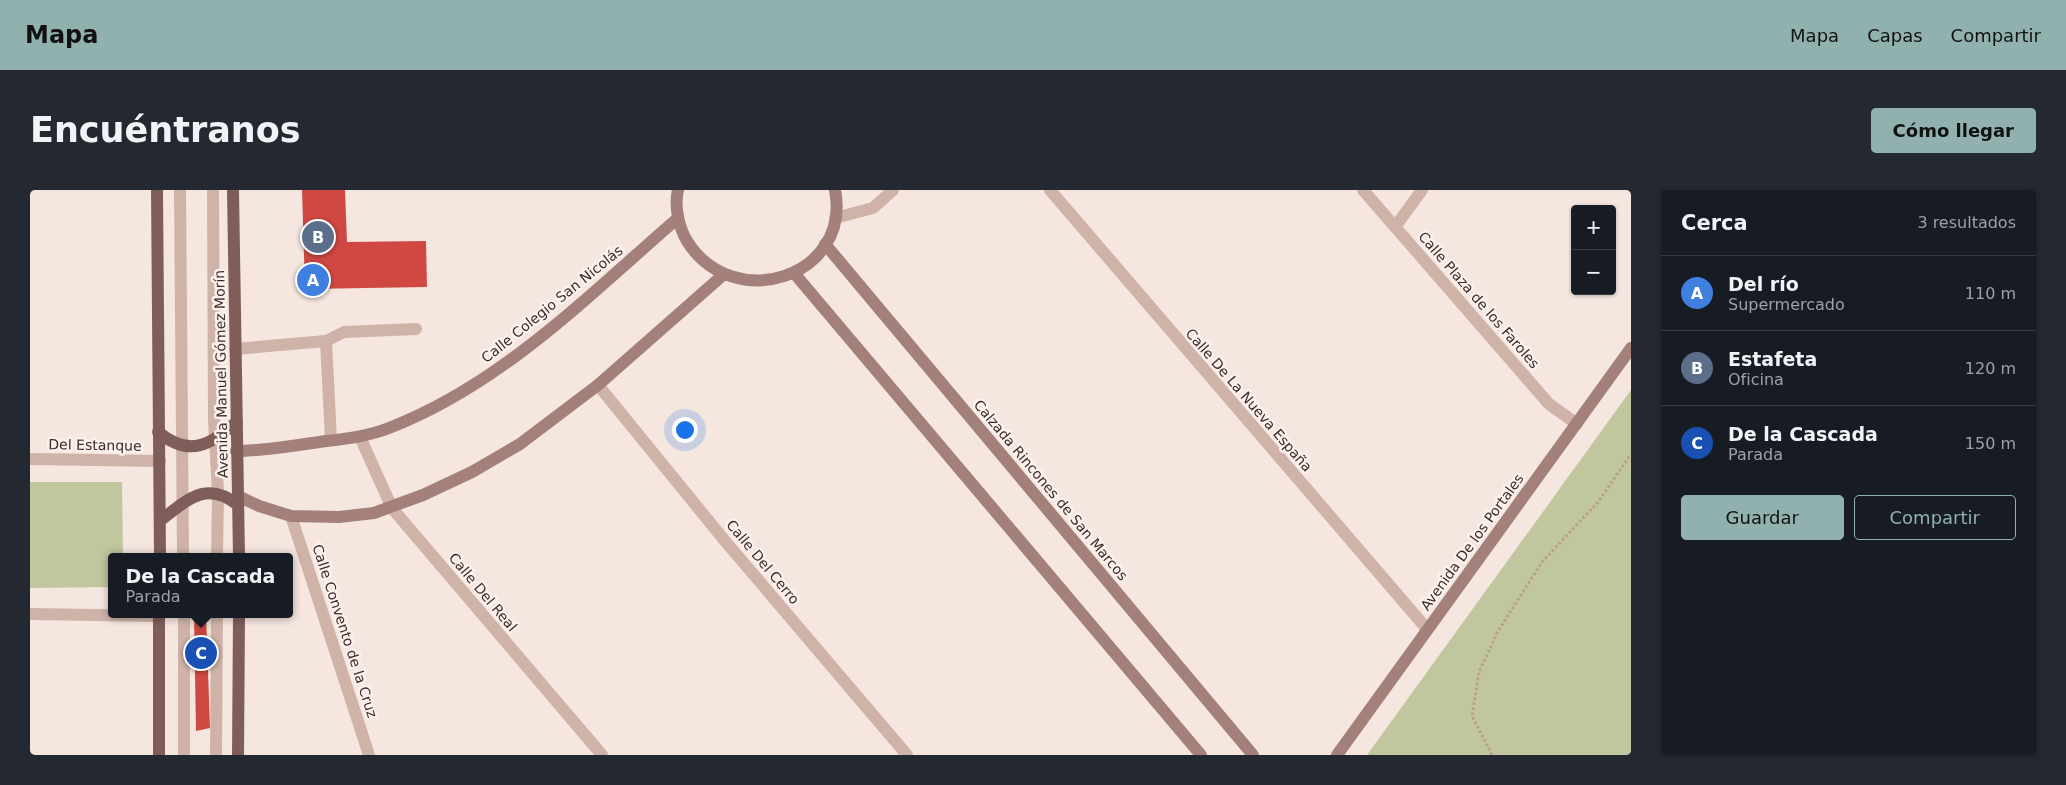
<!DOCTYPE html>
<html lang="es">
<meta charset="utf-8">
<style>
body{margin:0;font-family:"DejaVu Sans",sans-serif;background:#242831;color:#f1f3f6}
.controls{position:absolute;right:15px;top:15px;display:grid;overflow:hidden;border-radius:5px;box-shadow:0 1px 4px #0004}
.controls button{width:45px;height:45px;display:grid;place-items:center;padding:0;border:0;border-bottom:1px solid #363941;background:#171b24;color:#f1f3f6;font:25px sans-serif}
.you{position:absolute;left:654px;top:239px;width:18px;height:18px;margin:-12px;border:4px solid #fff;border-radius:50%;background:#1a73e8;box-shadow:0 0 0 8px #1a73e833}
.badge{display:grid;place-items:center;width:32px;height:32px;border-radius:50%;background:#91b1af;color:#fff;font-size:16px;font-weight:700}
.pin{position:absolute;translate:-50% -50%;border:2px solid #fff;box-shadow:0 1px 5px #0006}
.popup{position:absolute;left:78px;top:363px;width:185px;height:65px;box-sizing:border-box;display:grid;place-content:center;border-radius:5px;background:#171b24;filter:drop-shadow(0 1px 4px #0005);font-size:16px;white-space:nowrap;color:#9ea1a6}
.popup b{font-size:19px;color:#f1f3f6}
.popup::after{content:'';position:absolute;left:50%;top:100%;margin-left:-10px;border:10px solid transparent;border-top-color:#171b24}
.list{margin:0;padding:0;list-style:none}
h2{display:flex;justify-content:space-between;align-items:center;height:65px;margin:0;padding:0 20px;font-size:21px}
h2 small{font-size:16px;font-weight:400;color:#9ea1a6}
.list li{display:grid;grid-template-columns:32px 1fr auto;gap:15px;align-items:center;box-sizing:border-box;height:75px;padding:0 20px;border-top:1px solid #363941}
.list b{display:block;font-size:19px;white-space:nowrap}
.list p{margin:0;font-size:16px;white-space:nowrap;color:#9ea1a6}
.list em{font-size:16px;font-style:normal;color:#9ea1a6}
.actions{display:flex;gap:10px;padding:15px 20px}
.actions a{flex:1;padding:11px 0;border:1px solid #91b1af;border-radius:5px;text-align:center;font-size:18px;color:#91b1af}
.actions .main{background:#91b1af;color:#111}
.map{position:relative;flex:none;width:1601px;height:565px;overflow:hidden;border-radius:5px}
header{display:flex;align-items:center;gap:30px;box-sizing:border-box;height:70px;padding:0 25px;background:#91b1af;color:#111}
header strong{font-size:24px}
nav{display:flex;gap:28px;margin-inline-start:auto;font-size:18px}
.intro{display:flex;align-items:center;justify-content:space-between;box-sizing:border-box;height:120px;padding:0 30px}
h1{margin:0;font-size:35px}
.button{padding:12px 22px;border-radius:5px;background:#91b1af;color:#111;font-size:18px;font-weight:700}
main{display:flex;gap:30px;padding:0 30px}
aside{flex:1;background:#171b24;border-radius:5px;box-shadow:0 1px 4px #0004}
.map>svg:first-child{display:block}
.green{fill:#c0c69d}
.building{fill:#d04842}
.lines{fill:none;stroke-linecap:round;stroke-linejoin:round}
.path{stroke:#bb9c93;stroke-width:3;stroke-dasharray:2.5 2.5;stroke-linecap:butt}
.lane{stroke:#cfb3a9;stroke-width:12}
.street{stroke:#cfb3a9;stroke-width:12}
.secondary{stroke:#a3817a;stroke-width:12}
.primary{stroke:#7f5e59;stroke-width:12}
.labels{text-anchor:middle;stroke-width:5;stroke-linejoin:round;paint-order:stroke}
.street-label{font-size:14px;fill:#3b2c29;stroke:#fcf1ec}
</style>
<header>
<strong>Mapa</strong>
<nav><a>Mapa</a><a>Capas</a><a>Compartir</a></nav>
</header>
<div class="intro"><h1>Encuéntranos</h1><a class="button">Cómo llegar</a></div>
<main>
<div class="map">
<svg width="1601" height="565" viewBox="0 0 1601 565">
<rect width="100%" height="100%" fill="#f5e6df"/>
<!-- green -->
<g class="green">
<polygon points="1601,200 1601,565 1337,565"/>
<polygon points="0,292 92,292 93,367 82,367 82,397 0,398"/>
</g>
<!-- building -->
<g class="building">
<polygon points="272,0 315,0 317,52 396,51 397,97 275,99"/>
<polygon points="164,424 176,424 180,538 166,541"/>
</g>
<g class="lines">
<!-- path -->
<polyline class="path" points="1462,565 1442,526 1449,482 1468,441 1512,372 1568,312 1601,264"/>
<!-- lane -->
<g class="lane">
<polyline points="150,0 153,367"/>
<polyline points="183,0 184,230 188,302 187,367"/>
<polyline points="296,151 301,250"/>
<polyline points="205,159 296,151 314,142 386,139"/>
<polyline points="154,424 154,565"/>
<polyline points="186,565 187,424"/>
</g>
<!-- street -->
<g class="street">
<polyline points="1020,0 1397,439"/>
<polyline points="1333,0 1519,214 1547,234"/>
<polyline points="805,28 843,18 863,0"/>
<polyline points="1365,37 1392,0"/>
<polyline points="568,195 695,351 877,565"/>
<polyline points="330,247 362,318 572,565"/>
<polyline points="0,269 130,271"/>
<polyline points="261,326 339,565"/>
<polyline points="0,424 129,426"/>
</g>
<!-- secondary -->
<g class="secondary">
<path d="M648 0C644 16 649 38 657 51 703 125 822 87 805 0"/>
<polyline points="795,54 1223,565"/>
<polyline points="764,83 1171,565"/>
<path d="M206 261C234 261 261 256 289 252 313 249 336 247 359 238 471 195 559 105 648 28"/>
<polyline points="208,306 229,316 261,326 309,327 344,323 393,305 442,282 490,254 568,195 693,85"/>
<polyline points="1307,565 1601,158"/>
</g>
<!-- primary -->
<g class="primary">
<polyline points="127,0 130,367"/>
<polyline points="203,0 209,367"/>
<path d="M128 242C160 268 179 255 207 232"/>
<path d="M131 330C158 309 177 290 208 315"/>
<polyline points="129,565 129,424"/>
<polyline points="208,565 209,424"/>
</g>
</g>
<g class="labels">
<!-- street labels -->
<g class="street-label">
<text transform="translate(1449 110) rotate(49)" y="5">Calle Plaza de los Faroles</text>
<text transform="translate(522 114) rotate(-39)" y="5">Calle Colegio San Nicolás</text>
<text transform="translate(191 184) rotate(-91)" y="5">Avenida Manuel Gómez Morín</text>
<text transform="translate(1219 210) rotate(49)" y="5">Calle De La Nueva España</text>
<text transform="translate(65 255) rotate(1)" y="5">Del Estanque</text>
<text transform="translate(1021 300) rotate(50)" y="5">Calzada Rincones de San Marcos</text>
<text transform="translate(1442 352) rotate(-54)" y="5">Avenida De los Portales</text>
<text transform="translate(733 372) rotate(50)" y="5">Calle Del Cerro</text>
<text transform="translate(453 402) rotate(50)" y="5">Calle Del Real</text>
<text transform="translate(315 441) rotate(72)" y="5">Calle Convento de la Cruz</text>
</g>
</g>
</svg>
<div class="controls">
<button>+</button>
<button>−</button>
</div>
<div class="you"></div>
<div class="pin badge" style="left:283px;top:90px;background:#3f7fe0">A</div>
<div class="pin badge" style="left:288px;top:47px;background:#5c6f8a">B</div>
<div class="pin badge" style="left:171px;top:463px;background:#1a4fb4">C</div>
<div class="popup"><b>De la Cascada</b>Parada</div>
</div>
<aside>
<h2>Cerca<small>3 resultados</small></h2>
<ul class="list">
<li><span class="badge" style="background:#3f7fe0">A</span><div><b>Del río</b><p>Supermercado</p></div><em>110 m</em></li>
<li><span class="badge" style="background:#5c6f8a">B</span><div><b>Estafeta</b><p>Oficina</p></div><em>120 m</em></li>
<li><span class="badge" style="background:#1a4fb4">C</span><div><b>De la Cascada</b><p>Parada</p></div><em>150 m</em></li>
</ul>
<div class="actions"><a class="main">Guardar</a><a>Compartir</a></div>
</aside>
</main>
